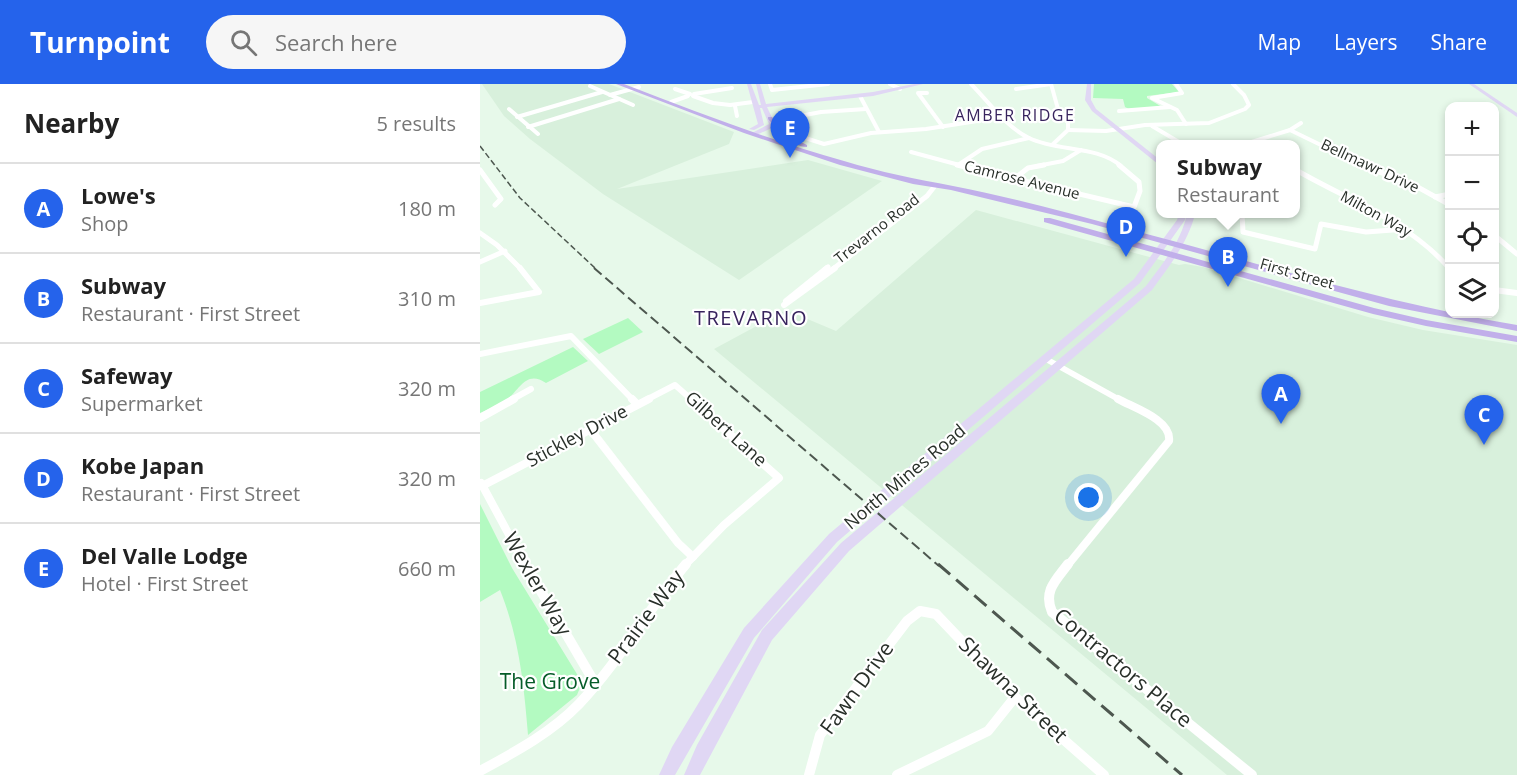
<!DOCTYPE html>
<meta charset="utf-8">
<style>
body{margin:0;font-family:"Open Sans",sans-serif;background:#f6f6f6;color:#222}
.controls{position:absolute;right:18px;top:18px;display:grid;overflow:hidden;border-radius:12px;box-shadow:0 3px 9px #0003}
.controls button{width:54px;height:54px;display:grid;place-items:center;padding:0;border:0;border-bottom:2px solid #e0e0e0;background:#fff;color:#222;font:30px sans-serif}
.you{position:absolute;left:609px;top:414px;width:21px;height:21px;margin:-15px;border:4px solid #fff;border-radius:50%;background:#1a73e8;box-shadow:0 0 0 9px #1a73e833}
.badge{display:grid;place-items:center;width:39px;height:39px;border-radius:50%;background:#2563eb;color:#fff;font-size:20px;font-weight:700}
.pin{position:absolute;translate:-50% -50px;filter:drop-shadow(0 2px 3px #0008)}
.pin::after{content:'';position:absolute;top:32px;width:21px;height:18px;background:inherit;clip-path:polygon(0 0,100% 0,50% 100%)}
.popup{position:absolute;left:676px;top:56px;width:144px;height:78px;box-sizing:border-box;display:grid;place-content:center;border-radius:12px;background:#fff;filter:drop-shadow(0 2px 4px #0005);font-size:20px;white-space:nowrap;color:#767676}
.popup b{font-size:22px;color:#222}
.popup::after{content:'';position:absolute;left:50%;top:100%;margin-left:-12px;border:12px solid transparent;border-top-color:#fff}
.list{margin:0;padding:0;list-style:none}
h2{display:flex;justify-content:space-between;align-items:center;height:78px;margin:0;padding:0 24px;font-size:26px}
h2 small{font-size:20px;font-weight:400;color:#767676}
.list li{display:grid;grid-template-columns:39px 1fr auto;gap:18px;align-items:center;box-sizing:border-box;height:90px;padding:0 24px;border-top:2px solid #e0e0e0}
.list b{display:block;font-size:22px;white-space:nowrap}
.list p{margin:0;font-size:20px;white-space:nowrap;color:#767676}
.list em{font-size:20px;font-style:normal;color:#767676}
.icon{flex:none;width:33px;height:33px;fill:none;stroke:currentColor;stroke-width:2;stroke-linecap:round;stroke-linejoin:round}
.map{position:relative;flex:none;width:1037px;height:691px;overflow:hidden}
header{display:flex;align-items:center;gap:36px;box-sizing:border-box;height:84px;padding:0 30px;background:#2563eb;color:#fff}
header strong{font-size:28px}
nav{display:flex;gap:33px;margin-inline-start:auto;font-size:21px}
.search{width:420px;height:54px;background:#f6f6f6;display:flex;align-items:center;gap:15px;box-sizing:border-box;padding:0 21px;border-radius:33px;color:#767676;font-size:22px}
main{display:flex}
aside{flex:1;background:#fff}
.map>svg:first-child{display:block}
.built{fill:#d8f0dc}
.green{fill:#b3fac1}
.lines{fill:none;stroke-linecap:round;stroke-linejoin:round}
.street-far4{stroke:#fff;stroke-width:4}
.street-far3{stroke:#fff;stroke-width:5}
.street-far2{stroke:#fff;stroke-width:6}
.street-far1{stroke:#fff;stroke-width:8}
.street{stroke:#fff;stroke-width:10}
.secondary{fill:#e0d7f4;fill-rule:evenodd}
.primary{fill:#c1afea;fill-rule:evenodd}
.rail-far2{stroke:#4d574f;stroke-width:1.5;stroke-dasharray:6 3;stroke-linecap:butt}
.rail-far1{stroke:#4d574f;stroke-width:2;stroke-dasharray:10 5;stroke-linecap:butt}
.rail{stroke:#4d574f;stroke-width:3;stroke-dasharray:16 8;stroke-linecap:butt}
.labels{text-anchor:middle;stroke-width:4.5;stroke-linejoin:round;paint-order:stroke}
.far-street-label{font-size:15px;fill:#282f29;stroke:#fff}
.far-neighbourhood-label{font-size:16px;letter-spacing:1.5px;fill:#37235d;stroke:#fff}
.street-label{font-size:18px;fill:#282f29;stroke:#fff}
.neighbourhood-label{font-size:20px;letter-spacing:1.5px;fill:#37235d;stroke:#fff}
.near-street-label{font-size:21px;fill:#282f29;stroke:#fff}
.near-park-label{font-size:21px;fill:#065c29;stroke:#fff}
</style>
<header>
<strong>Turnpoint</strong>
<div class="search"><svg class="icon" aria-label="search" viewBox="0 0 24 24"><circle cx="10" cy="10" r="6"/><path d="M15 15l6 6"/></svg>Search here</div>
<nav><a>Map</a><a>Layers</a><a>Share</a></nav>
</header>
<main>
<aside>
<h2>Nearby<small>5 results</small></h2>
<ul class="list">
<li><span class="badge">A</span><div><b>Lowe's</b><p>Shop</p></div><em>180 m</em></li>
<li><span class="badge">B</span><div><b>Subway</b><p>Restaurant · First Street</p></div><em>310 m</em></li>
<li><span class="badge">C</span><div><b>Safeway</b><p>Supermarket</p></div><em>320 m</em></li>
<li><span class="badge">D</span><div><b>Kobe Japan</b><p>Restaurant · First Street</p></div><em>320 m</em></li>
<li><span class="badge">E</span><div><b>Del Valle Lodge</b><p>Hotel · First Street</p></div><em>660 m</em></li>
</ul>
</aside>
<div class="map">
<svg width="1037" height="691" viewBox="0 0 1037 691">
<rect width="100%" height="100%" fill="#e7f9ea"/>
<!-- built -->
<g class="built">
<polygon points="2,0 129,0 254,48 249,60 137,105 328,76 402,97 259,196 123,110 50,55 24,32"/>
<polygon points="496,126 699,181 705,180 723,183 888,233 943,246 1037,261 1037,691 747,691 234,265 306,226 356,247"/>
</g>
<!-- green -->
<g class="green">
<polygon points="614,0 692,0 699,8 667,12 667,14 682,23 649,25 645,23 643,15 613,14"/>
<polygon points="148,234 163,248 119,270 103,255"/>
<path d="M93 263 108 277 66 299C45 285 39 308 26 316 18 321 9 325 0 329V308Z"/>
<path d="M0 420 32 484 100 595 101 601 97 611 48 651C44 601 39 553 20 506L0 518Z"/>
</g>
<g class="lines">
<!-- street-far4 -->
<g class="street-far4">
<polyline points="290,0 292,6 348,0"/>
<polyline points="410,0 420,5"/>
<path d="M491 0C508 17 526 43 549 54 578 68 616 61 641 82"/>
<polyline points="571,0 578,25 588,38 588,46 572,61"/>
<polyline points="696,0 702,9 672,14 697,26 706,40"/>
<polyline points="110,2 153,21"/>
<polyline points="195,5 210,10"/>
<polyline points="536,5 571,0"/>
<polyline points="447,9 438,9 463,43"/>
<polyline points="214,10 252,4"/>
<polyline points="130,11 159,3"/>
<polyline points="213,12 233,19 250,21"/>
<polyline points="380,12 399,48"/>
<polyline points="191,18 208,12"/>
<polyline points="250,21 273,18"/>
<polyline points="255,22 257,32"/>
<polyline points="29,25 58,50"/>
<polyline points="386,25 341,28 304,35 322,53 344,60 391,49 446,45 523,33"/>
<polyline points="639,27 690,23"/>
<polyline points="37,33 122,8"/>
<polyline points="672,42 704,61"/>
<polyline points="48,43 139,15"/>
<polyline points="588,46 626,47 665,41 729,39 765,25 769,21 764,11 753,0"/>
<polyline points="810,46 884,82"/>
<polyline points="762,61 810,46 821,39"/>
<polyline points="431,68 483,82"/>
<polyline points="478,81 502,65 549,54"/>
<polyline points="557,82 583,77 601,66"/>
</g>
<!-- street-far3 -->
<g class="street-far3">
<polyline points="477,81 654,123 660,107 659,98 639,81"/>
<polyline points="880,81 934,101 970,121"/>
<polyline points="0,86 21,115 15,121"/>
<path d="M816 86C870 117 928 137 970 185"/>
<polyline points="534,95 548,84 564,81"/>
<polyline points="955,113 970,110"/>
<polyline points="762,130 763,148 835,165 841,140 886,148 926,145"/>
<polyline points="0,149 17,161 41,185"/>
<polyline points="1014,151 1037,170"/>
<polyline points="0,178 25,167"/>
<polyline points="345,185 348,183"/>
<polyline points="353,185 447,112 454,103"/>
</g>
<!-- street-far2 -->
<g class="street-far2">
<polyline points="1014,206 1037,209"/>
<polyline points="306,217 347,184"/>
<polyline points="0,219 59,208 40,184"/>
<polyline points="304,221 355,184"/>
<polyline points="0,270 91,252 153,316"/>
<polyline points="566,275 640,316"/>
<polyline points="31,316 51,305"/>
<polyline points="166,316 195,301 212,316"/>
</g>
<!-- street-far1 -->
<g class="street-far1">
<polyline points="152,315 157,320"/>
<polyline points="0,334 34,315"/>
<polyline points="110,345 198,459 213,473"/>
<polyline points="1,399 46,482"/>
<polyline points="2,402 169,315"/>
<polyline points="204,482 244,441 299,394 210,315"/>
<path d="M587 482 689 357C692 336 654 324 638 315"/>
</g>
<!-- street -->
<g class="street">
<polyline points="45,480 116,601"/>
<path d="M588 480C576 496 563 507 572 528L772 691"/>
<path d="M0 687C35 668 71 649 99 620 140 577 168 525 206 480"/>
<polyline points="329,691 340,651 427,537 440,527 456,530 535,613 624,691"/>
<polyline points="417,691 508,647 535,613"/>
</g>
<!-- secondary -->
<g class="secondary">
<polygon points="267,0 271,0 279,21 281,21 276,0 280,0 286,20 393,8 434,0 443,0 393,12 287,23 295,40 292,44 274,52 271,50 272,49 289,40 282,24 280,24 284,41 274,46 269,45 278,40"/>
<polygon points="607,0 611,0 611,16 616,25 680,76 680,81 678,80 612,27 605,16"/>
<polygon points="989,0 994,0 1037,29 1037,33"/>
<polygon points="699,130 706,130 705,136 660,199 357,458 274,554 195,691 179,691 192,663 264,544 349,450 654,195 697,136"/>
<path d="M707 130H715C708 159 689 182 672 206L369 467 292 556 220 691H204L217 661 282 546 361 459 666 202C683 179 701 158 707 130Z"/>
</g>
<!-- primary -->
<g class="primary">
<path d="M136 0H144C217 28 289 56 364 77 400 88 436 95 473 102 530 113 588 129 644 144 775 178 904 219 1037 241V247L909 222 612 140 471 106 433 100 360 81 264 49Z"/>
<path d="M288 33H292L313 54 327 61V63C311 63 299 46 288 35Z"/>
<polygon points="564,134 570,134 894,224 946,236 1037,252 1037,258 946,242 893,230 564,138"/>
</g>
<!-- rail-far2 -->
<polyline class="rail-far2" points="0,62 40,114 116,185"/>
<!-- rail-far1 -->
<polyline class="rail-far1" points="114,184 459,482"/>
<!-- rail -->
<polyline class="rail" points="458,480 702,691"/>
</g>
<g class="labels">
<!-- far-street labels -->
<g class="far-street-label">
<text transform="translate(890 82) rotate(25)" y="5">Bellmawr Drive</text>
<text transform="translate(542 96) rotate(14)" y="5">Camrose Avenue</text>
<text transform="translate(896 130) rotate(29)" y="5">Milton Way</text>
<text transform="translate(397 145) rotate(-38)" y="5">Trevarno Road</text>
<text transform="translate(817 190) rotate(16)" y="5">First Street</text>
</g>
<!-- far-neighbourhood labels -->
<g class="far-neighbourhood-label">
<text x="535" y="37">AMBER RIDGE</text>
</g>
<!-- street labels -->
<g class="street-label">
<text transform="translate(246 345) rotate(42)" y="6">Gilbert Lane</text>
<text transform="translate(97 352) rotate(-28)" y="6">Stickley Drive</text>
<text transform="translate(425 393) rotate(-40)" y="6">North Mines Road</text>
</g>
<!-- neighbourhood labels -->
<g class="neighbourhood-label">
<text x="271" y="241">TREVARNO</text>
</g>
<!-- near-street labels -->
<g class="near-street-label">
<text transform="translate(57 500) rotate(60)" y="7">Wexler Way</text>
<text transform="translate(166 533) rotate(-53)" y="7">Prairie Way</text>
<text transform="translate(643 584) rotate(40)" y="7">Contractors Place</text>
<text transform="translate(377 604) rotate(-54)" y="7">Fawn Drive</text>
<text transform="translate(533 606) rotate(44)" y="7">Shawna Street</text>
</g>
<!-- near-park labels -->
<g class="near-park-label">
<text x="70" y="605">The Grove</text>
</g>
</g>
</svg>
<div class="controls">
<button>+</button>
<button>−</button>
<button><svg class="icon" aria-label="locate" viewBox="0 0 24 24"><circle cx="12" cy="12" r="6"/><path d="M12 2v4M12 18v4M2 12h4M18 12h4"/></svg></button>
<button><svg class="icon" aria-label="layers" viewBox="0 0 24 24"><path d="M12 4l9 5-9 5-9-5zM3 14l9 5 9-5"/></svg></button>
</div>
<div class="you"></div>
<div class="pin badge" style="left:801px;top:340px">A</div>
<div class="pin badge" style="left:748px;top:203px">B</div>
<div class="popup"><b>Subway</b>Restaurant</div>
<div class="pin badge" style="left:1004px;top:361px">C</div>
<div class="pin badge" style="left:646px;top:173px">D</div>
<div class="pin badge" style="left:310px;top:74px">E</div>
</div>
</main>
